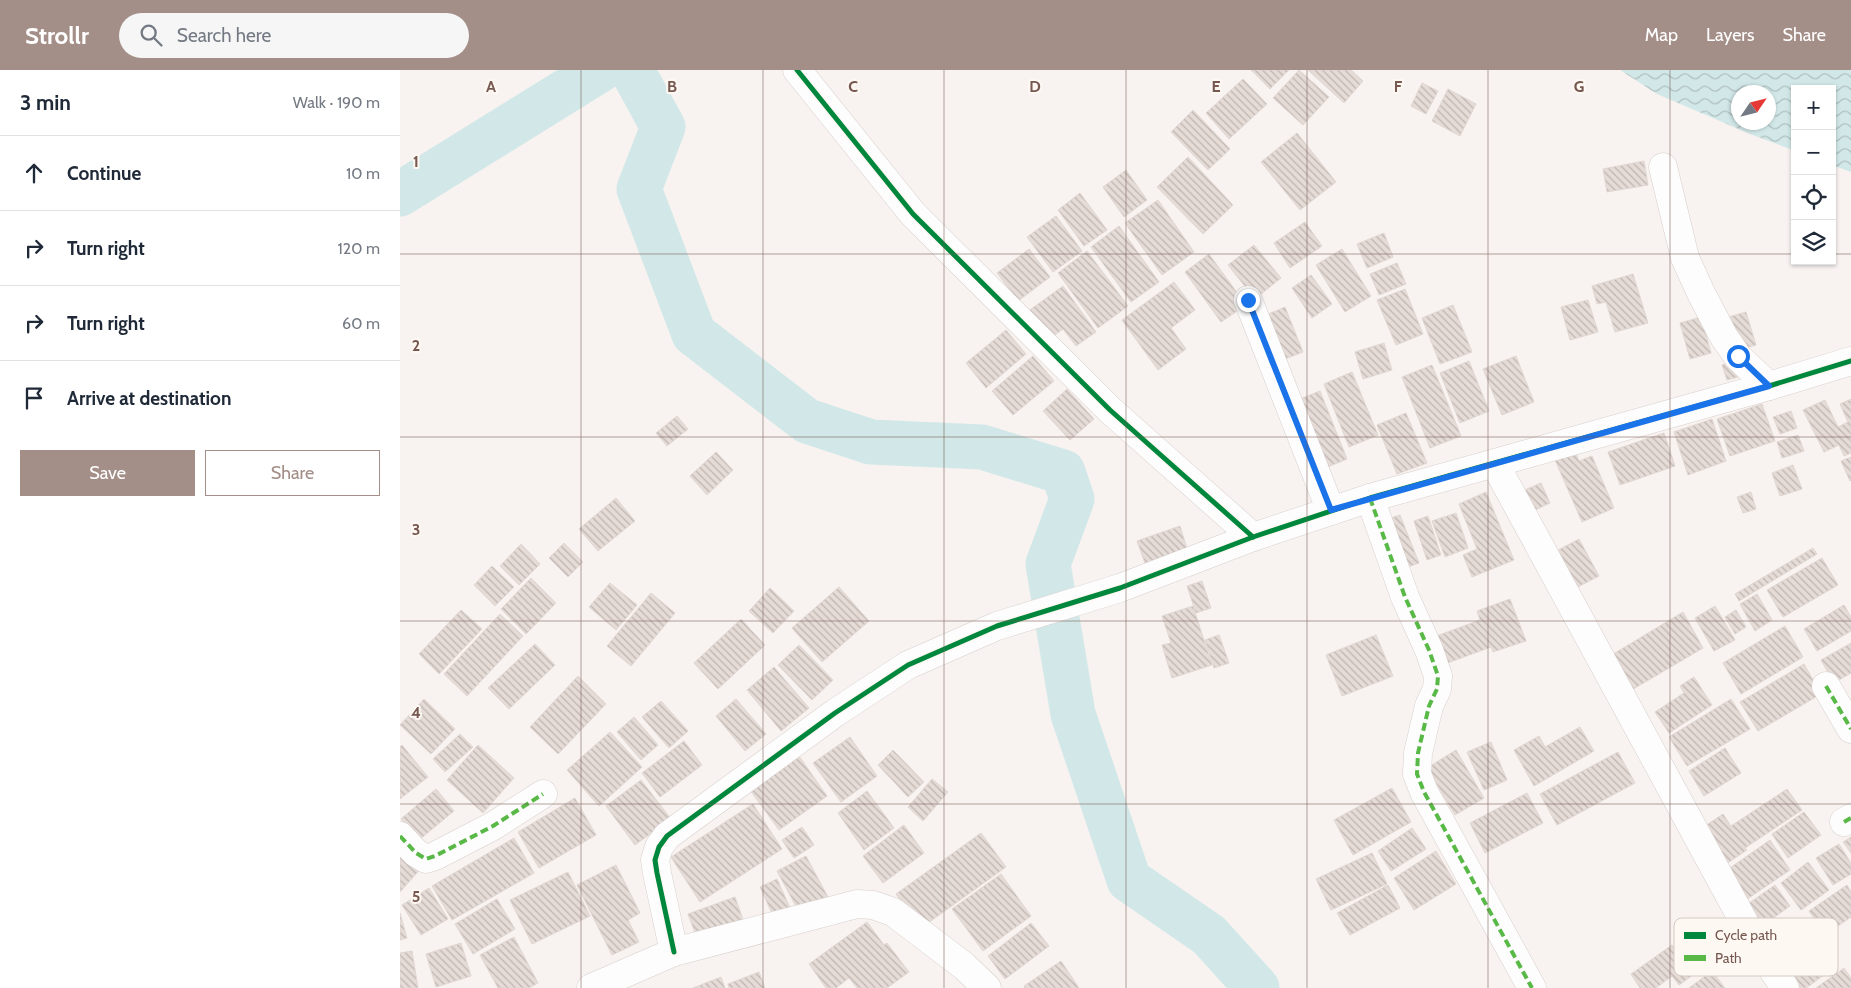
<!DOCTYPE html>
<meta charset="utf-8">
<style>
body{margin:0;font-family:Cabin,sans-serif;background:#f6f6f7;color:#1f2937}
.controls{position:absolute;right:15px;top:15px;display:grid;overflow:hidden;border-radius:0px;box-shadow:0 1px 4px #0004}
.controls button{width:45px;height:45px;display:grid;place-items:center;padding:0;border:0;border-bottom:1px solid #e0e1e3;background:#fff;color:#1f2937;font:25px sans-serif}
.compass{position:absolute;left:1331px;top:15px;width:45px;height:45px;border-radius:50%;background:#fff;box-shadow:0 1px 4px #0004;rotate:55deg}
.stop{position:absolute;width:15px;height:15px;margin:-11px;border:4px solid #1a73e8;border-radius:50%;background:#fff}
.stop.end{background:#1a73e8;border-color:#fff;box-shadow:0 1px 5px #0008}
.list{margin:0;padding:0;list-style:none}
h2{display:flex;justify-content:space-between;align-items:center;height:65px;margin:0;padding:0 20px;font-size:21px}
h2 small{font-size:16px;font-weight:400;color:#747a83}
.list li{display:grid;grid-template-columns:32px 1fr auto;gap:15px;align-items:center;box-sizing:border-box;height:75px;padding:0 20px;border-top:1px solid #e0e1e3}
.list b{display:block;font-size:19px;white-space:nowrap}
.list em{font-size:16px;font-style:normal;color:#747a83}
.actions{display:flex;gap:10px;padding:15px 20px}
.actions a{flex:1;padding:11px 0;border:1px solid #a48e88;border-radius:0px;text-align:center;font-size:18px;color:#a48e88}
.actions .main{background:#a48e88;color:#fff}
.icon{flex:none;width:28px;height:28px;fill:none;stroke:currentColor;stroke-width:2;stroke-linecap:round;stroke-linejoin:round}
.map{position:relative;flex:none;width:1451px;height:918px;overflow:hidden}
header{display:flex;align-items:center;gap:30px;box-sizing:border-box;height:70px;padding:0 25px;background:#a48e88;color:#fff}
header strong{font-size:24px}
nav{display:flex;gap:28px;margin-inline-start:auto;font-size:18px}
.search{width:350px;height:45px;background:#f6f6f7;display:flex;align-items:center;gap:12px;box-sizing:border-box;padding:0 18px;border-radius:28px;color:#747a83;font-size:19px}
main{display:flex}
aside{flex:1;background:#fff}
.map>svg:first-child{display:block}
.water{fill:url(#water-waves);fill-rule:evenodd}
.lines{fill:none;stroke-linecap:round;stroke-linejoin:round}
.river{stroke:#d2e8e8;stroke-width:45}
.building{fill:url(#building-back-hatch);stroke:#e1d6d2}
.minor-casing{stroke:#d7cfcc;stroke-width:29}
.minor{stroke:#fefdfd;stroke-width:28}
.quiet{stroke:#58b947;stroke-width:4;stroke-dasharray:8 4;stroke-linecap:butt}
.cycleway-casing{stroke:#fef8f3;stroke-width:8}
.cycleway{stroke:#00873e;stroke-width:5}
.route{stroke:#1a73e8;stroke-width:6}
.grid{fill:none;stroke:#765850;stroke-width:1;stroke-opacity:0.55}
.key{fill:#fef8f3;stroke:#d5c8c2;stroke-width:1}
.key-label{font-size:14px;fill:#765850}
.grid-label{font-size:16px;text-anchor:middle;font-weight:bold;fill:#765850;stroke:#fef8f3;stroke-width:4;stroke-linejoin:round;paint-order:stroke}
</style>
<header>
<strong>Strollr</strong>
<div class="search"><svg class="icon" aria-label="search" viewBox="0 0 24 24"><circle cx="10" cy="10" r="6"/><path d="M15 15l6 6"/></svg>Search here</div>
<nav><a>Map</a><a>Layers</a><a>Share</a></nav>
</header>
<main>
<aside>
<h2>3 min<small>Walk · 190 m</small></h2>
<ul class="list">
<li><svg class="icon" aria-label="ahead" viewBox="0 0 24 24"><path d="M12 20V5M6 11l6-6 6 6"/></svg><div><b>Continue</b></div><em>10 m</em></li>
<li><svg class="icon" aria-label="right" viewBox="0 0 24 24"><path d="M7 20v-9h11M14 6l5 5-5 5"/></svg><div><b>Turn right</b></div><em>120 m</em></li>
<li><svg class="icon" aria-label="right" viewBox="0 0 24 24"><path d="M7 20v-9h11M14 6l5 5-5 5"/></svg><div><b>Turn right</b></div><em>60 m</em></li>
<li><svg class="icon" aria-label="arrive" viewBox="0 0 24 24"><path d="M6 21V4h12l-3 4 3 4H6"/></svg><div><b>Arrive at destination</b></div></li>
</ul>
<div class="actions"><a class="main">Save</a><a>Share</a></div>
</aside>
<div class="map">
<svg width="1451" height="918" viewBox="0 0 1451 918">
<defs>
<pattern id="water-waves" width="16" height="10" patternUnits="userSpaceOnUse" patternTransform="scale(1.25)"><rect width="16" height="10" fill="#d2e8e8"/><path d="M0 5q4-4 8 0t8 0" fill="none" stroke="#afbfbe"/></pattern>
<pattern id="building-back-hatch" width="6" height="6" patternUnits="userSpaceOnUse" patternTransform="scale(1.25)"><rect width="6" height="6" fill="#e5dcd7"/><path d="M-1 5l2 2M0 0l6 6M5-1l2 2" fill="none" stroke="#beb5b1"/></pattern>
</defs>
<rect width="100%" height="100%" fill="#f8f3f0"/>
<!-- water -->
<path class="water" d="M1220 0H1451V102L1432 95V19H1395V81L1350 64 1257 24ZM1338 22H1368V52H1338Z"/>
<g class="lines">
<!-- river -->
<g class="river">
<polyline points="232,0 263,57 239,119 294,264 407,351 471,372 582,377 663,402 672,429 648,494 673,644 729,810 809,865 857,918"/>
<polyline points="0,124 200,0"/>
</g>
</g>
<!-- building -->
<g class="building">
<polygon points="851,0 889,0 870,19"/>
<polygon points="899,0 929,27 903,55 873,28"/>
<polygon points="908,0 951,0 963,11 944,33"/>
<polygon points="843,9 867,34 829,69 806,43"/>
<polygon points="1022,13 1038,21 1026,44 1011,36"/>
<polygon points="1048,19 1076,34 1060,66 1032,51"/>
<polygon points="793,40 830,79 808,100 771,62"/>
<polygon points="897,63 936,112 900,140 861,92"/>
<polygon points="788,87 833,135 803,164 757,117"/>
<polygon points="1244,91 1248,115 1207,122 1203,99"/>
<polygon points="726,100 747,130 724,147 703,117"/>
<polygon points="680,123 707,160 684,176 658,140"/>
<polygon points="758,130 794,182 762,205 725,153"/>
<polygon points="656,146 682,181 653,202 627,167"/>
<polygon points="905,152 922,176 890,198 874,173"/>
<polygon points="719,156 759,212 731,232 691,177"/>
<polygon points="984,163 993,187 967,198 957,174"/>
<polygon points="854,175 881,208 855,229 828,195"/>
<polygon points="629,179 650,207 618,231 597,203"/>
<polygon points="942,179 971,226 945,242 916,195"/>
<polygon points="687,181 728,236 698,258 658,203"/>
<polygon points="809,184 846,235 821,252 785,202"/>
<polygon points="997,193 1006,214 979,225 970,204"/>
<polygon points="1233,204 1248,253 1215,262 1206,232 1197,234 1192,216"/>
<polygon points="911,205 932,234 912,248 892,218"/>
<polygon points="774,212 795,240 771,258 786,279 758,300 722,250"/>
<polygon points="663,216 696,262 676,276 663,259 648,270 627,242"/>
<polygon points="1005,219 1023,264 996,275 977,230"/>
<polygon points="1188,230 1198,262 1170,270 1161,237"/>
<polygon points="1053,235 1072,282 1040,294 1022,248"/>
<polygon points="885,237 903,282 877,292 859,248"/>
<polygon points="1346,242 1356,275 1335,281 1325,248"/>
<polygon points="1301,247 1311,283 1290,289 1280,253"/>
<polygon points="606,260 626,284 586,318 566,293"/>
<polygon points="984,273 992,300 963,309 955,282"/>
<polygon points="633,286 654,311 613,345 592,321"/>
<polygon points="1116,286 1134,332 1102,345 1083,299"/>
<polygon points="1069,291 1089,341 1060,353 1040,303"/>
<polygon points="1334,291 1338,307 1327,310 1322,295"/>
<polygon points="1032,295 1061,366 1030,378 1002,307"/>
<polygon points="952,302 978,365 949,377 924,314"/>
<polygon points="667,319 694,349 670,370 643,341"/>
<polygon points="920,321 947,389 918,401 890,333"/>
<polygon points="1451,329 1451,383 1444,386 1439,375 1424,382 1403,340 1425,330 1438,357 1448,352 1440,334"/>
<polygon points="1362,334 1375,371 1330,386 1317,349"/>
<polygon points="1391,341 1397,358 1380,364 1373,347"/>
<polygon points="1006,343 1027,393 997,404 977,355"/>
<polygon points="277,346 288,359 267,376 256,363"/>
<polygon points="1312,349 1326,391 1288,405 1274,362"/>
<polygon points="1264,363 1275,396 1220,415 1208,382"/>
<polygon points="1398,365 1404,381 1382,388 1377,372"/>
<polygon points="1175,381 1179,391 1192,386 1214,438 1182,452 1155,390"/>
<polygon points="316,382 333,400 307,425 290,406"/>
<polygon points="1451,387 1451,410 1450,411 1441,391"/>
<polygon points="1393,395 1402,419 1380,426 1372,403"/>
<polygon points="1141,413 1150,433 1131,442 1122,421"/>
<polygon points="1086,422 1114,490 1072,507 1063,485 1077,479 1059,434"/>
<polygon points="1351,422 1356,439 1343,443 1337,427"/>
<polygon points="216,428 235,451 198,481 179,459"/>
<polygon points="1056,443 1068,478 1045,487 1032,451"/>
<polygon points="1000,445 1019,493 997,501 979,452"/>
<polygon points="1028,446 1041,485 1027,490 1014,451"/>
<polygon points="780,456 788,482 746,496 737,471"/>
<polygon points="1179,469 1199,506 1166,523 1147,486"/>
<polygon points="164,473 183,492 168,507 149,488"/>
<polygon points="121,474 140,494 119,515 100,496"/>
<polygon points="1413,478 1417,484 1339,531 1335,524"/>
<polygon points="1422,488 1438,515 1383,547 1367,520"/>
<polygon points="92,496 114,517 95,536 74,515"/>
<polygon points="131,508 156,533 126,564 101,539"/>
<polygon points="802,511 811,538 796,543 787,516"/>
<polygon points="210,513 237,535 216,560 189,537"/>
<polygon points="439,517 469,551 422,592 392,558"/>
<polygon points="370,518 394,541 373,563 349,541"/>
<polygon points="251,523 275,543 231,596 207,576"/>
<polygon points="1357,524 1372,550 1355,561 1340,534"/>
<polygon points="1110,529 1126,571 1093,582 1091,577 1042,595 1031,568 1080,550 1077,541"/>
<polygon points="1444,535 1451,547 1451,561 1417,581 1404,559"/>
<polygon points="793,536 812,595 772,608 762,575 771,573 762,546"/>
<polygon points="1315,536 1335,570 1314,581 1295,548"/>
<polygon points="61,540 82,559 39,604 19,584"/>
<polygon points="1336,540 1346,557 1335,564 1325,547"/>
<polygon points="1283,542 1303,578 1230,621 1210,586"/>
<polygon points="100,544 123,566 67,626 44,604"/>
<polygon points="341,549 365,575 318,619 294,593"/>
<polygon points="1385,556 1403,587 1341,624 1323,593"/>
<polygon points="819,565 829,593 814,598 805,570"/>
<polygon points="976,565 993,606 942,626 926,585"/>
<polygon points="1451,573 1451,603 1434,613 1421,590"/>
<polygon points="135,574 155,595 109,639 88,618"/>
<polygon points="399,575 433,610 412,630 378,595"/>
<polygon points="1404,594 1421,624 1358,661 1340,632"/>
<polygon points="374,597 409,638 381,661 347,620"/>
<polygon points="178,606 206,634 158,684 130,657"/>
<polygon points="1294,607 1312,635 1269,663 1255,642 1284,623 1280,616"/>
<polygon points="24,629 55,659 31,684 0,655"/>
<polygon points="336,629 366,664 345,681 316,646"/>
<polygon points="1331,629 1350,659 1287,696 1269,667"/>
<polygon points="261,631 288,661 269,678 242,647"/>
<polygon points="234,647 258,675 241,690 217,662"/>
<polygon points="1180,657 1194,681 1134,716 1114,680 1139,666 1145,677"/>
<polygon points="210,662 242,697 199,736 167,700"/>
<polygon points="60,664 73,677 45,702 33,689"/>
<polygon points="450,667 477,706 441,732 413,693"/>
<polygon points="284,671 302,695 260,727 242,703"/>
<polygon points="1091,672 1107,710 1084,720 1067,682"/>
<polygon points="2,675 28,707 0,729 0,677"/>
<polygon points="78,675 114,708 83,743 47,710"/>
<polygon points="1325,678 1341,703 1304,726 1289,701"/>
<polygon points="493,680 524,712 508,727 478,695"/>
<polygon points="1056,680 1084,728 1055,745 1027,698"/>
<polygon points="1218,682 1235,713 1157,755 1140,724"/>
<polygon points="399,686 427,726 379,760 350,720"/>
<polygon points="532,709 548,722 523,751 508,737"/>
<polygon points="241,710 271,749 235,775 206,736"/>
<polygon points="992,718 1011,752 953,785 934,750"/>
<polygon points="36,719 54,741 19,770 1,749"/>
<polygon points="1387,719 1402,740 1345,778 1347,780 1320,798 1296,762 1323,744 1331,756"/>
<polygon points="467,721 494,758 464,780 438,743"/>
<polygon points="1127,723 1143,753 1085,783 1070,753"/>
<polygon points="175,728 196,765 139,798 118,762"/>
<polygon points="353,734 382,779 300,832 271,787"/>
<polygon points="1404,742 1421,765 1388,788 1372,764"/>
<polygon points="504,755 524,783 483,813 463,786"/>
<polygon points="402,757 414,775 394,788 382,770"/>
<polygon points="1012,758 1026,779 991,801 978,781"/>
<polygon points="581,763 606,797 521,858 496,824"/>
<polygon points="1451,767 1451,783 1443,772"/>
<polygon points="114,768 134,803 52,850 32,816"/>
<polygon points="1370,770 1390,800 1340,834 1320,805"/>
<polygon points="1439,774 1451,793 1451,804 1433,815 1416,788"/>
<polygon points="0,780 23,796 0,822"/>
<polygon points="1036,781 1056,814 1014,840 994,808"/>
<polygon points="972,783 987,814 931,840 916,809"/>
<polygon points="406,786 429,829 400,844 377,801"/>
<polygon points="1408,792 1429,820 1401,840 1381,813"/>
<polygon points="216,795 240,843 228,850 239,872 212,885 177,815"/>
<polygon points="168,802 190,846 132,874 110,830"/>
<polygon points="601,804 631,846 583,881 552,839"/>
<polygon points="377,809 392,842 375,850 360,817"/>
<polygon points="988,815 1000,838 950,865 937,843"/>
<polygon points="1375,815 1390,836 1358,859 1342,838"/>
<polygon points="1447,815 1451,822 1451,847 1425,865 1409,841"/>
<polygon points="29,818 48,849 21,865 2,835"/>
<polygon points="335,827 345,855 298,871 288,844"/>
<polygon points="97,829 115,859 73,884 55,854"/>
<polygon points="0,843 7,868 0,870"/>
<polygon points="467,852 484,875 487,873 509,902 487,918 457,918 449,908 436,918 426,918 409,894"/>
<polygon points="631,853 649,876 605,909 588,886"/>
<polygon points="114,867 138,913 129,918 98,918 80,885"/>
<polygon points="1297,871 1312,891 1279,915 1272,906 1256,918 1240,918 1231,904 1272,875 1279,885"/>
<polygon points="1420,871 1438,895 1406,918 1390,918 1378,901"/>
<polygon points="61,873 71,906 36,917 26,884"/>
<polygon points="12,881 18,918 0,918 0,883"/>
<polygon points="661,891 679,918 625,918 624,916"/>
<polygon points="1444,898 1451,908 1451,918 1416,918"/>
<polygon points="1312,901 1325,918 1289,918"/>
<polygon points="359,902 365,918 329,918 328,914"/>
<polygon points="321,907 325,918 293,918"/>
</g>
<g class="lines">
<defs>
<g id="minor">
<polyline points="397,0 513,144 710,340 853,467"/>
<polyline points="1263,97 1285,188 1301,223 1324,267 1338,287 1369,316"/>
<polyline points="848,230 931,441"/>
<polyline points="1095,394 1357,876 1385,918"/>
<polyline points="970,428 1005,527 1029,580 1038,606 1037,619 1029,636 1018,683 1017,704 1024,722 1132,918"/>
<polyline points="1426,616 1451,659"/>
<polyline points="1444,752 1451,748"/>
<polyline points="0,766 16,783 26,789 35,786 93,756 143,724"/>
<polyline points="274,882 257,803 255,790 259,777 267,766 435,643 508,595 597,556 720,518 853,467 970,428 1369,316 1451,291"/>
<polyline points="191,918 274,882 457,834 473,835 493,842 564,896 587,918"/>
</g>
</defs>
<!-- minor casing -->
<use href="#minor" class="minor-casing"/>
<!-- minor -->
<use href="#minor" class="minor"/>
<!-- quiet -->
<g class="quiet">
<polyline points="848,230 931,441"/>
<polyline points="970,428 1005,527 1029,580 1038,606 1037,619 1029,636 1018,683 1017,704 1024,722 1132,918"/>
<polyline points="1426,616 1451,659"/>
<polyline points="1444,752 1451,748"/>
<polyline points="0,766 16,783 26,789 35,786 93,756 143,724"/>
</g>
<defs>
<g id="cycleway">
<polyline points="397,0 513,144 710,340 853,467"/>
<polyline points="274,882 257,803 255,790 259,777 267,766 435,643 508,595 597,556 720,518 853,467 970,428 1369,316 1451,291"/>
</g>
</defs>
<!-- cycleway casing -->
<use href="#cycleway" class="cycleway-casing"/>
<!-- cycleway -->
<use href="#cycleway" class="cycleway"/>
</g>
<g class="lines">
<!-- route -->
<polyline class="route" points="848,230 931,440 1369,316 1338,286"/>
</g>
<!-- grid -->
<path class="grid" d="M181 0V918M363 0V918M544 0V918M726 0V918M907 0V918M1088 0V918M1270 0V918M0 184H1395M1432 184H1451M0 367H1451M0 551H1451M0 734H1451"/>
<!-- legend -->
<rect x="1274" y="848" width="164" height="58" rx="8" class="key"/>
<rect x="1284" y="862" width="22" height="7" fill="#00873e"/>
<rect x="1284" y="885" width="22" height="6" fill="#58b947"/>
<g class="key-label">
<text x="1315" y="870">Cycle path</text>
<text x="1315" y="893">Path</text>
</g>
<g class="grid-label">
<text x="91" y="22">A</text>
<text x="272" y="22">B</text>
<text x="453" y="22">C</text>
<text x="635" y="22">D</text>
<text x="816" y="22">E</text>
<text x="998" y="22">F</text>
<text x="1179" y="22">G</text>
<text x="16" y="97">1</text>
<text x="16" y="281">2</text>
<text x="16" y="465">3</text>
<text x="16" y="648">4</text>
<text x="16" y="832">5</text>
</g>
</svg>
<div class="controls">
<button>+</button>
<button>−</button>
<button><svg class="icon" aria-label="locate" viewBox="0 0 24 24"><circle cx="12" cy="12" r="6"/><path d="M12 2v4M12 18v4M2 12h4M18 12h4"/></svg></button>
<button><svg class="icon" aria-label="layers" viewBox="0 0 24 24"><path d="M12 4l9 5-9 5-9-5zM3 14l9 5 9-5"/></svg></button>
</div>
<svg class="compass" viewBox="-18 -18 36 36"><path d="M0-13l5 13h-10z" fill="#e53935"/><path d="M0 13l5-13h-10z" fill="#747a83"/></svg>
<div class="stop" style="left:1338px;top:286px"></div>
<div class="stop end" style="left:848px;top:230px"></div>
</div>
</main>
